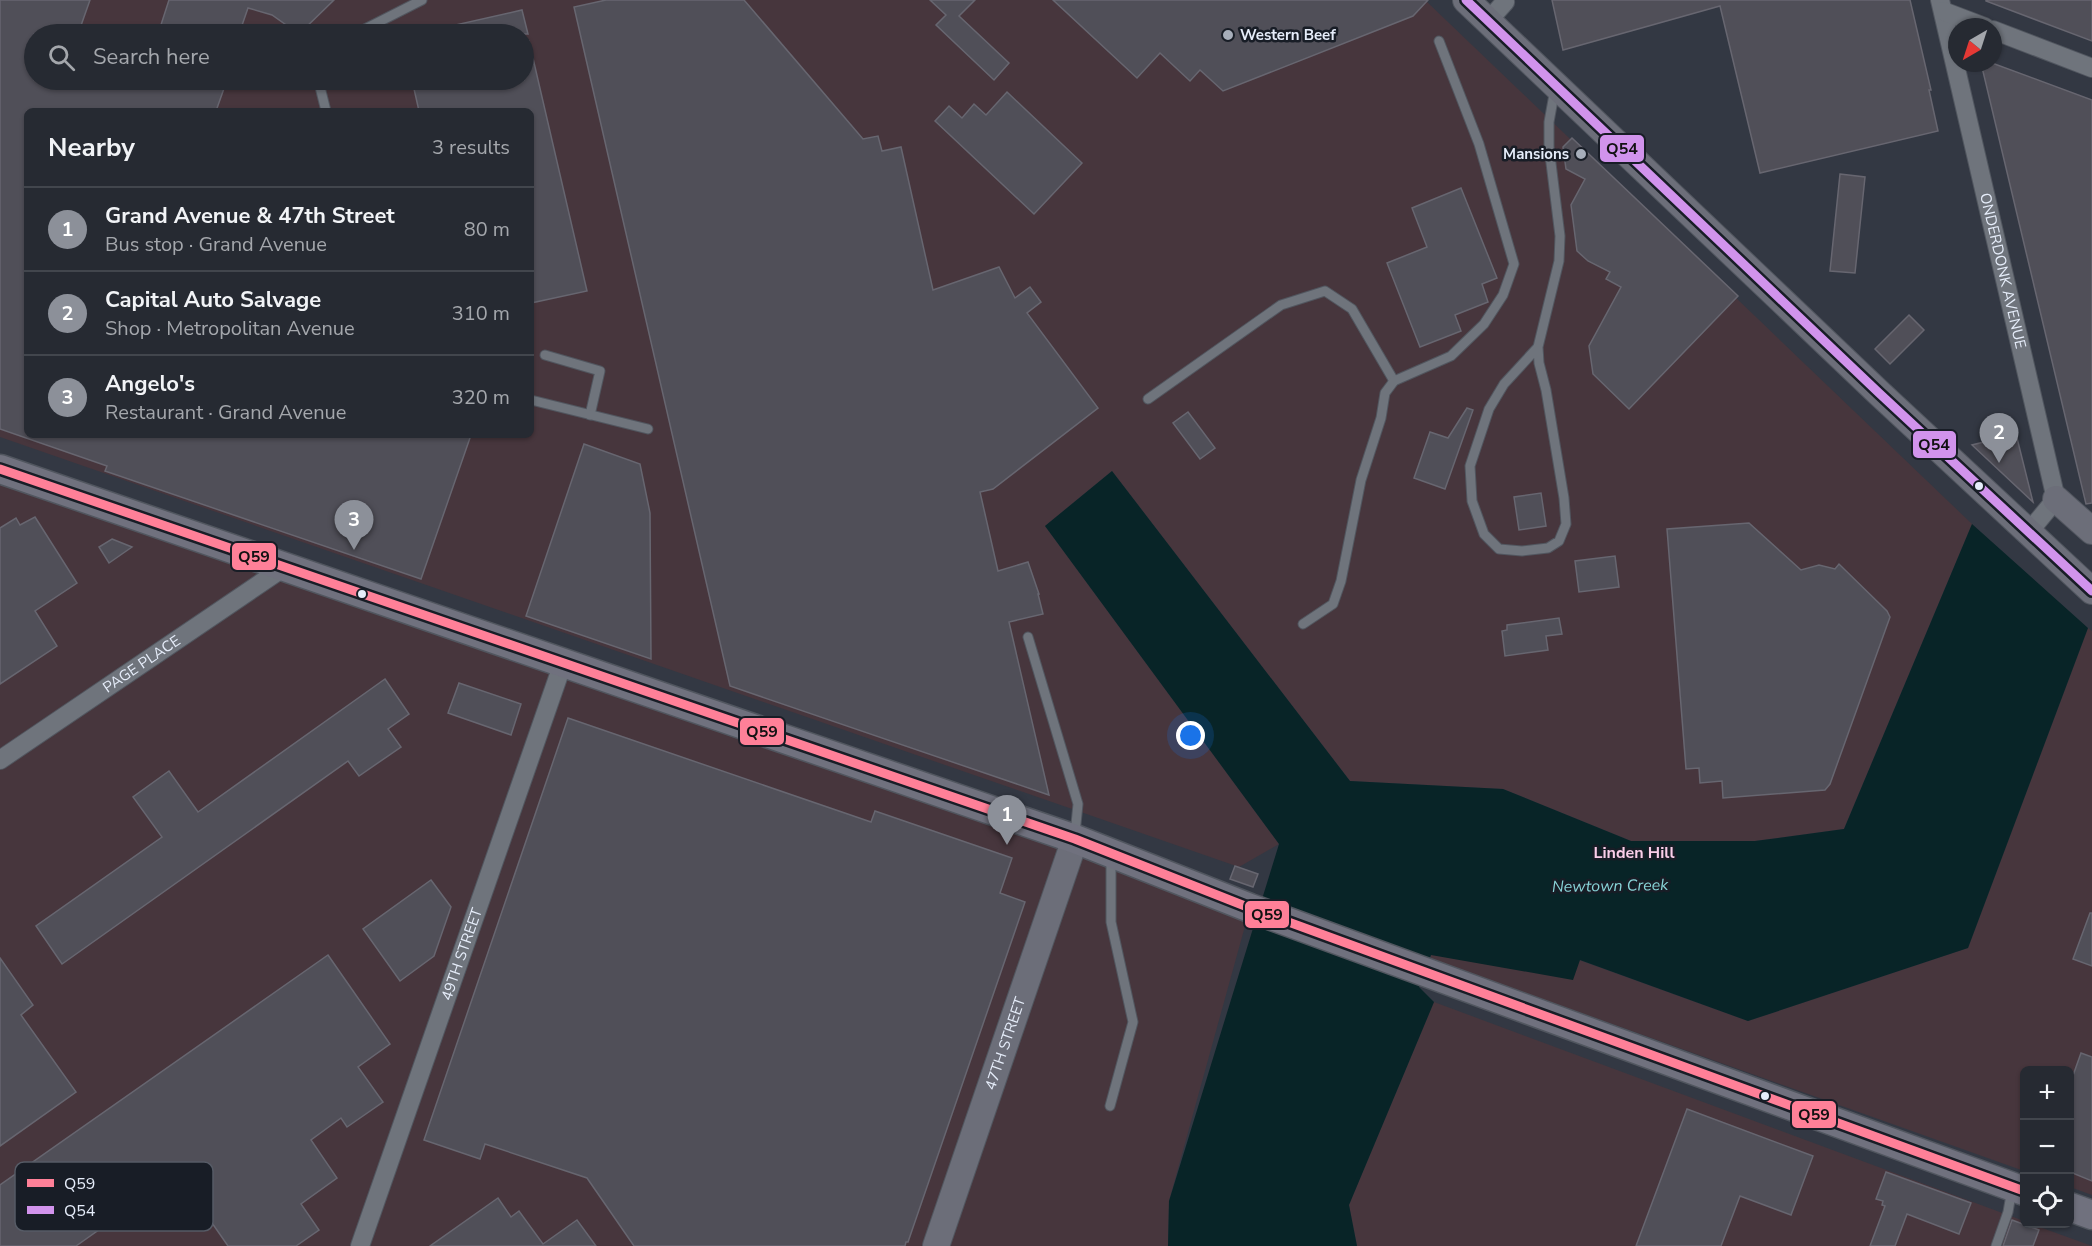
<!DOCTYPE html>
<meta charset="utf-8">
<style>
body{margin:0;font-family:"Nunito Sans",sans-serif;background:#2e323a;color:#f1f3f6}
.controls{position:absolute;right:18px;bottom:18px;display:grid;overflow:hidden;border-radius:9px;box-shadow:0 2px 4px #0004}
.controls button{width:54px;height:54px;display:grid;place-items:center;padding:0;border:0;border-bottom:2px solid #42464d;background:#262a32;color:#f1f3f6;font:30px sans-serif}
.compass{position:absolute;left:1948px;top:18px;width:54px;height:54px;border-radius:50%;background:#262a32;box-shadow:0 2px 4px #0004;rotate:219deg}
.you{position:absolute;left:1191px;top:736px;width:21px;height:21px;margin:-15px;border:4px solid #fff;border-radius:50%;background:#1a73e8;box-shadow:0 0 0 9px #1a73e833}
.badge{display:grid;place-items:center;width:39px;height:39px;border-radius:50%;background:#8c9099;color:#fff;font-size:20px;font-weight:700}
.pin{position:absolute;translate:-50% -50px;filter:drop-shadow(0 2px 3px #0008)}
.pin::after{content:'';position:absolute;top:32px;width:21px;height:18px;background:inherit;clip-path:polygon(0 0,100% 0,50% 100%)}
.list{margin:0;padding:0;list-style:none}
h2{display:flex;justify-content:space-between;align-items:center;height:78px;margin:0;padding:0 24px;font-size:26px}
h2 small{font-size:20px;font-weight:400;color:#a4a7ac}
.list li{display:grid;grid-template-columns:39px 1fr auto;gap:18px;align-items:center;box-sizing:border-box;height:84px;padding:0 24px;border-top:2px solid #42464d}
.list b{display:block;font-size:22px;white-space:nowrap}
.list p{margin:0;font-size:20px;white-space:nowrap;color:#a4a7ac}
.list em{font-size:20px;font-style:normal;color:#a4a7ac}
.icon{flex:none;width:33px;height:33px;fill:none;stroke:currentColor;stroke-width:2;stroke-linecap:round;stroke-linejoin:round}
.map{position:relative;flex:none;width:2092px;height:1246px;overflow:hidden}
.search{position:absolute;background:#262a32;box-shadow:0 2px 4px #0004;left:24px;top:24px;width:510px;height:66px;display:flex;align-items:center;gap:15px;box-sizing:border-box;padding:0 21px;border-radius:33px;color:#a4a7ac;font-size:22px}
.panel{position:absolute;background:#262a32;box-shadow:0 2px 4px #0004;left:24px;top:108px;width:510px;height:330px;border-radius:9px}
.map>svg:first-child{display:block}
.industrial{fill:#47363d;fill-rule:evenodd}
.water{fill:#082427}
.building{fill:#504f58;stroke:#676670;stroke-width:1.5}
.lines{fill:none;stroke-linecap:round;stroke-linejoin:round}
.service-casing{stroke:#51565f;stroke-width:11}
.minor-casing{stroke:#51565f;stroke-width:20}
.secondary-casing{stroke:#51565f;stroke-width:28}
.primary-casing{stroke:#51565f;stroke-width:31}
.service{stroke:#6f747c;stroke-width:9}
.minor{stroke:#6f747c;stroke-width:18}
.secondary{stroke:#6c6e79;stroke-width:26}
.primary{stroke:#70717e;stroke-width:28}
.bus-1-casing{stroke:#181d26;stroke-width:14}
.bus-2-casing{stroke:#181d26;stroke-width:14}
.bus-1{stroke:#ff8098;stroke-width:9}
.bus-2{stroke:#d193ec;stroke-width:9}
.poi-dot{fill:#a7aeba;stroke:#181d26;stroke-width:2}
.bus-dot{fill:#e6edfa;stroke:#181d26;stroke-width:2}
.labels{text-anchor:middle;stroke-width:5;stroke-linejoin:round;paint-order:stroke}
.poi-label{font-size:15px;font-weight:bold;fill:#e6edfa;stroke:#181d26;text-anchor:start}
.street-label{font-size:15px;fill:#e6edfa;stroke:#181d26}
.neighbourhood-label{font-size:16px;font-weight:bold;fill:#facee9;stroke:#181d26}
.water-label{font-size:16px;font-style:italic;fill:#88d3d7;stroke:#181d26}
.key{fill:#181d26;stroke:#565b66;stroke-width:1.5}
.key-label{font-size:16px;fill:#e6edfa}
.line-badge{stroke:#181d26;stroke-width:2}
.pale-badge-label{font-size:16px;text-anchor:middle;font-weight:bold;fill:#111}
</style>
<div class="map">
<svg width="2092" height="1246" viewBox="0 0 2092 1246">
<rect width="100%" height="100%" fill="#333843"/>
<!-- industrial -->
<g class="industrial">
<path d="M0 0H1425L1972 524 1844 829 1755 841H1631L1503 789 1350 781 1112 471 1045 526 1279 844 1239 867 0 437ZM34 34H524V80H34ZM27 111H531V435H27Z"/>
<polygon points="0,470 1250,908 1169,1201 1168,1246 0,1246"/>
<polygon points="2088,628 2092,631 2092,1195 2070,1187 2070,1070 2024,1070 2024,1171 1430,959 1431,955 1579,960 1748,1021 1968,948"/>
<polygon points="1434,1002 2024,1221 2024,1224 2031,1224 2092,1246 1357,1246 1349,1205"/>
</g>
<!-- water -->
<polygon class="water" points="1112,471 1350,781 1503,789 1631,841 1755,841 1844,829 1972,524 2088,628 1968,948 1748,1021 1580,960 1573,980 1431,955 1419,987 1434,1002 1349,1205 1357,1246 1168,1246 1169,1201 1279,844 1045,526"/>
<!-- building -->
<g class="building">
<polygon points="0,0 90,0 78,34 34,34 34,80 52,80 75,87 78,80 227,80 216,111 27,111 27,435 471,435 421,579 105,471 107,466 0,429"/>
<polygon points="169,0 334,0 299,34 272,15 248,8 239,34 158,34"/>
<polygon points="606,0 744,0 863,139 878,136 882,151 901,147 933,290 999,267 1015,298 1030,287 1041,302 1027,313 1098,408 993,489 980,492 998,571 1028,562 1039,594 1038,594 1043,614 1009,622 1049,795 730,686 574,7"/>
<polygon points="930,0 975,0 959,16 1009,63 994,80 936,25 946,15"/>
<polygon points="1053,0 1428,0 1413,16 1223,91 1200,70 1190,81 1160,53 1137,78"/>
<polygon points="1552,0 1910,0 1931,90 1929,90 1938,131 1760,173 1720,6 1563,50"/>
<polygon points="1986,0 2092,0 2092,41 1986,1"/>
<polygon points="522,10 528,34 443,34 442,28"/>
<polygon points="524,41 529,41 587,291 531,303 531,111 419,111 412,80 524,80"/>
<polygon points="1981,63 1992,63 2092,100 2092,503 2086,504"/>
<polygon points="1007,92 1082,163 1034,214 935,121 949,106 962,118 974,104 986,115"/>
<polygon points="1572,138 1738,296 1629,409 1593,374 1589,346 1621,287 1606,279 1610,272 1588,261 1577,251 1571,205 1585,179 1566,169 1563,147"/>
<polygon points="1840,174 1865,177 1855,273 1830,271"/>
<polygon points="1461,188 1497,278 1482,284 1488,302 1455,315 1461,331 1420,347 1387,263 1427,247 1412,208"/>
<polygon points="1909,315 1924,330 1890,364 1875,349"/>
<polygon points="1467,408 1473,410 1445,489 1414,478 1430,432 1448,438"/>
<polygon points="1188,412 1215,448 1200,459 1173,423"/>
<polygon points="2016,434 2033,502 1972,445"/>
<polygon points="584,444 640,464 650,513 651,659 526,616"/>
<polygon points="1541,493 1546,526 1519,530 1514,497"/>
<polygon points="35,517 77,583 35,611 57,646 0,684 0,528 16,518 20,525"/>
<polygon points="1749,523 1801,570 1819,565 1835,569 1839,564 1887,611 1890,617 1830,784 1825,790 1723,798 1722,781 1700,783 1699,768 1686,769 1667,529"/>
<polygon points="112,539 132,547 109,563 99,547"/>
<polygon points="1615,556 1619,587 1579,592 1575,561"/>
<polygon points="1559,618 1562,634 1546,636 1548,650 1505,656 1502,631 1507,630 1507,625"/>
<polygon points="385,679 409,714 388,729 401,747 359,776 348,761 62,964 36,926 162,837 133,797 169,771 198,812"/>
<polygon points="459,683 521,704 511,735 448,713"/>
<polygon points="568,718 871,822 875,811 1012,858 1000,893 1025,902 908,1242 906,1242 905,1246 634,1246 587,1178 485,1144 480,1159 424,1140"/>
<polygon points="1235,866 1258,874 1253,887 1230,879"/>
<polygon points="431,880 451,907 434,956 400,981 363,929"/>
<polygon points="2090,913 2092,913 2092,966 2073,959"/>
<polygon points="328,955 390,1044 358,1067 383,1102 347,1127 341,1118 311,1140 337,1178 301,1204 319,1230 296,1246 228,1246 178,1174 76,1246 0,1246 0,1185"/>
<polygon points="0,958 33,1005 21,1015 76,1092 0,1146"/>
<polygon points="2081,1053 2092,1057 2092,1181 2070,1172 2070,1084"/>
<polygon points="1687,1109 1813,1156 1791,1215 1740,1196 1721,1246 1636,1246"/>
<polygon points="1886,1172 1971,1203 1959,1234 1907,1214 1895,1246 1870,1246 1885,1206 1882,1205 1883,1201 1876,1199"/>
<polygon points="498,1198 511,1217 519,1211 543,1244 577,1220 596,1246 430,1246"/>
<polygon points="2012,1220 2039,1230 2033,1246 2003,1246"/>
</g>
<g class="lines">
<defs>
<g id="service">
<polyline points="359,32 422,0"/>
<polyline points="319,83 326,111"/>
<polyline points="1538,347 1504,384 1489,409 1470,466 1472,501 1484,534 1499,549 1522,551 1548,548 1559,541 1566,524 1564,498 1546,390 1539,363 1538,347 1559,261 1560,236 1549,147 1549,122 1555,89"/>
<polyline points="545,355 600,371 590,415"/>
<polyline points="1148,399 1281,305 1325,291 1352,309 1394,381"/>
<polyline points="531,400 648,429"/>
<polyline points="1303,624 1333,604 1341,581 1361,480 1381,418 1385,393 1394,381 1451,356 1484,324 1503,295 1514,264 1479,144 1439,41"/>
<polyline points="1028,637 1078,804 1075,834"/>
<polyline points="1110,1106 1133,1022 1111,922 1111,859"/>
<polyline points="1996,1246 2008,1212 2012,1189"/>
</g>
<g id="minor">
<path id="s1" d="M1940 0 2056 499 2028 533"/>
<polyline points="1943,11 1985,27"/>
<polyline points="1488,21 1505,2 1504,0"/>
<polyline points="1993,30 2092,68"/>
<path id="s2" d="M0 760 283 568"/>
<path id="s3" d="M360 1246 563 663"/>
</g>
<g id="secondary">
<polyline points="1466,0 1879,393 2092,591"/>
<polyline points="2056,499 2092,531"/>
<path id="s4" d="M936 1246 1075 839"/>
</g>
<g id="primary">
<polyline points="0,469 1075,839 1250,908 2024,1191"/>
<polyline points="2070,1207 2092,1215"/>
</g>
</defs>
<!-- service casing -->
<use href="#service" class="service-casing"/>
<!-- minor casing -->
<use href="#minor" class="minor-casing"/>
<!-- secondary casing -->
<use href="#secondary" class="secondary-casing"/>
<!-- primary casing -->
<use href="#primary" class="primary-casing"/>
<!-- service -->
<use href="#service" class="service"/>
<!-- minor -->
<use href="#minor" class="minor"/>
<!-- secondary -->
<use href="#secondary" class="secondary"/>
<!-- primary -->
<use href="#primary" class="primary"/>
<defs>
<polyline id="bus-1" points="0,469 1075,839 1250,908 2024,1191"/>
<polyline id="bus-2" points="1466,0 1879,393 2092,591"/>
</defs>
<!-- bus-1 casing -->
<use href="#bus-1" class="bus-1-casing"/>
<!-- bus-2 casing -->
<use href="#bus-2" class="bus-2-casing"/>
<!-- bus-1 -->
<use href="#bus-1" class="bus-1"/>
<!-- bus-2 -->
<use href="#bus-2" class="bus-2"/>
</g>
<!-- markers -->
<g class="poi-dot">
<circle cx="1228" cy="35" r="6"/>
<circle cx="1581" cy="154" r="6"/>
</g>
<g class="bus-dot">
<circle cx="1979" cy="486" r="5"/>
<circle cx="362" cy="594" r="5"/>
<circle cx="1765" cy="1096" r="5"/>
</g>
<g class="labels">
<!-- poi labels -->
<g class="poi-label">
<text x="1240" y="40">Western Beef</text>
<text x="1569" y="159" text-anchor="end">Mansions</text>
</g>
<!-- street labels -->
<g class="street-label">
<text dy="5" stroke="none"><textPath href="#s1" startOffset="278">ONDERDONK AVENUE</textPath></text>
<text dy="5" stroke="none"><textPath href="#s2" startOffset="171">PAGE PLACE</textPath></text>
<text dy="5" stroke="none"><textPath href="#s3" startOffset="309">49TH STREET</textPath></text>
<text dy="5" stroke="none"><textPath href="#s4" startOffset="214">47TH STREET</textPath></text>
</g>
<!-- neighbourhood labels -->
<g class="neighbourhood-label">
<text x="1634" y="858">Linden Hill</text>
</g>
<!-- water labels -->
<g class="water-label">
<text transform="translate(1610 885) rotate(-1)" y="6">Newtown Creek</text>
</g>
</g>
<!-- legend -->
<rect x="15" y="1162" width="198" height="69" rx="9" class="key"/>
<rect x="27" y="1179" width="27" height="8" fill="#ff8098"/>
<rect x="27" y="1206" width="27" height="8" fill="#d193ec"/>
<g class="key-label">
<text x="64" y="1189">Q59</text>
<text x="64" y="1216">Q54</text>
</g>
<g class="line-badge">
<rect x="1599" y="134" width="46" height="29" rx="6" fill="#d193ec"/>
<rect x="1912" y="430" width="45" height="29" rx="6" fill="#d193ec"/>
<rect x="231" y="542" width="46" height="29" rx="6" fill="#ff8098"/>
<rect x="739" y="717" width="46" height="29" rx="6" fill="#ff8098"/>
<rect x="1244" y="900" width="46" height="29" rx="6" fill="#ff8098"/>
<rect x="1791" y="1100" width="46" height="29" rx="6" fill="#ff8098"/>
</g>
<g class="pale-badge-label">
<text x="1622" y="154">Q54</text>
<text x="1934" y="450">Q54</text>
<text x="254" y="562">Q59</text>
<text x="762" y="737">Q59</text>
<text x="1267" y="920">Q59</text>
<text x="1814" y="1120">Q59</text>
</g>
</svg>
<div class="controls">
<button>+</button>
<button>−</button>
<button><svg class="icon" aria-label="locate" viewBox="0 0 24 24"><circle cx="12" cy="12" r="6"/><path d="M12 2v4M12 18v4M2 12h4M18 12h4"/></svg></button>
</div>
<svg class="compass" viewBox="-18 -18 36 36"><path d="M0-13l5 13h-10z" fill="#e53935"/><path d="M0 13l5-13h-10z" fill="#a4a7ac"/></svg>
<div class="you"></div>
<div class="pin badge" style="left:1007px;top:845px">1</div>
<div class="pin badge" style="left:1999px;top:463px">2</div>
<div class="pin badge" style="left:354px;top:550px">3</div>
<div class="search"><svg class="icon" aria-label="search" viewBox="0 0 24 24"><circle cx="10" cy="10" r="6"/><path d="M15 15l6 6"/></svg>Search here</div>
<section class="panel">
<h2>Nearby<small>3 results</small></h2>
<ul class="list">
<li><span class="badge">1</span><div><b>Grand Avenue &amp; 47th Street</b><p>Bus stop · Grand Avenue</p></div><em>80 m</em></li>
<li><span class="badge">2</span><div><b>Capital Auto Salvage</b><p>Shop · Metropolitan Avenue</p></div><em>310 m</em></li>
<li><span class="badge">3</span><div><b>Angelo's</b><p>Restaurant · Grand Avenue</p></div><em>320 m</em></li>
</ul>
</section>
</div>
